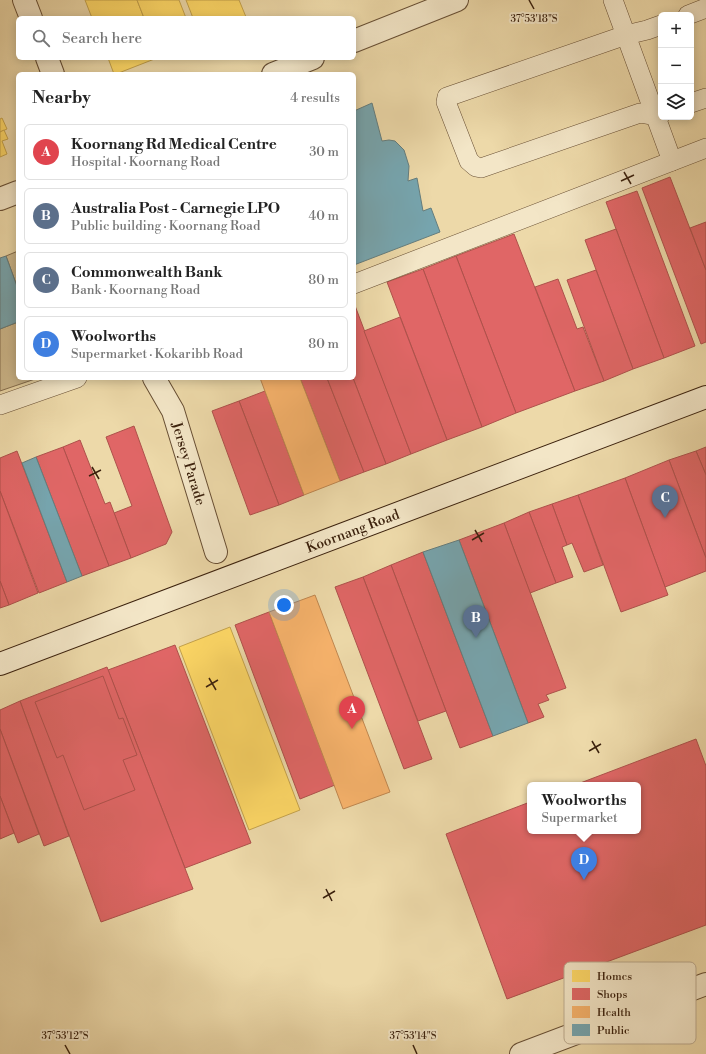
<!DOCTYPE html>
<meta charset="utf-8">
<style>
body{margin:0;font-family:"Libre Bodoni",serif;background:#f6f6f6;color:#222}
.controls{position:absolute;right:12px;top:12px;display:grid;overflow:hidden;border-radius:6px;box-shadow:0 2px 10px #0003}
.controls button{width:36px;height:36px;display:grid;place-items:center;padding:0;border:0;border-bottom:1px solid #e0e0e0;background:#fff;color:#222;font:20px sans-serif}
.you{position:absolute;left:284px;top:605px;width:14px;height:14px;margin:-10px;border:3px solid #fff;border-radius:50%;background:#1a73e8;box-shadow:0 0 0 6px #1a73e833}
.badge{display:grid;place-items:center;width:26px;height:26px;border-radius:50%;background:#8f2418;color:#fff;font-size:13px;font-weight:700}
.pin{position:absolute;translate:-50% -33px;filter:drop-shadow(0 1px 2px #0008)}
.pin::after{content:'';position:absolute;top:21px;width:14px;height:12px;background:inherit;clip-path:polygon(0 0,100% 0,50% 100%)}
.popup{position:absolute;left:527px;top:782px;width:114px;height:52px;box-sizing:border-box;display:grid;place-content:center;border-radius:6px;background:#fff;filter:drop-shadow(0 1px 3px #0005);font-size:13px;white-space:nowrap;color:#767676}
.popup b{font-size:15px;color:#222}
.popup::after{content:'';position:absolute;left:50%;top:100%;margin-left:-8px;border:8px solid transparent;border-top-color:#fff}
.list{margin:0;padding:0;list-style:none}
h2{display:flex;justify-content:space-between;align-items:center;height:52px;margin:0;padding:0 16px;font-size:17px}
h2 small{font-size:13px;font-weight:400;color:#767676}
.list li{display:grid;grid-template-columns:26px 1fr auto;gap:12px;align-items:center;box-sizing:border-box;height:56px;margin:0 8px 8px;padding:0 8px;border:1px solid #e0e0e0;border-radius:6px}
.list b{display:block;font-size:15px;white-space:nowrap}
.list p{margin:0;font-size:13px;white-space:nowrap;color:#767676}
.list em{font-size:13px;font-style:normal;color:#767676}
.icon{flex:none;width:22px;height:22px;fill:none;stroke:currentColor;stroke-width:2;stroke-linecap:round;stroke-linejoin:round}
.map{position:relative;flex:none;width:706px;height:1054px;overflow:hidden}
.search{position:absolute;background:#fff;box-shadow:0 2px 10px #0003;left:16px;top:16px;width:340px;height:44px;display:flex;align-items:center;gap:10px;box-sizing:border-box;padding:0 14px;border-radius:6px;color:#767676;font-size:15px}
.panel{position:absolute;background:#fff;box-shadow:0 2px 10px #0003;left:16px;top:72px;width:340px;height:308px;border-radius:6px}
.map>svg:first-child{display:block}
.green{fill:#cfba8e;stroke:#856e4e}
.homes{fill:#ffd966;stroke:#c4a24b}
.shops{fill:#e06666;stroke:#ae514b}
.health{fill:#f6b26b;stroke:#be864f}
.public{fill:#76a5af;stroke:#647d7e}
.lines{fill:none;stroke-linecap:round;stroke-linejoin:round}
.lane-casing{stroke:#684f34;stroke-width:20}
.street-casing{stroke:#684f34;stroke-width:24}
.secondary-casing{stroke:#3b210d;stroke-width:24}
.lane{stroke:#f3e6c7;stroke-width:19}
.street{stroke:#f3e6c7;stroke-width:22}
.secondary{stroke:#f3e6c7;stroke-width:22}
.ticks{fill:none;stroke:#3b210d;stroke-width:1.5}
.labels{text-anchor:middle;stroke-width:4;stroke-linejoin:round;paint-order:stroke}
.street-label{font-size:14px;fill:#3b210d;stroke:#f3e6c7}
.key{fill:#f3e6c7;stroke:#bcab8f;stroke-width:1}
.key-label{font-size:11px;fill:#3b210d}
.ticks-label{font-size:10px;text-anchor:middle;fill:#3b210d;stroke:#f3e6c7;stroke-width:4;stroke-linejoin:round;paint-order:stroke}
</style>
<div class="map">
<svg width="706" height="1054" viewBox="0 0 706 1054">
<rect width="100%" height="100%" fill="#edd9a9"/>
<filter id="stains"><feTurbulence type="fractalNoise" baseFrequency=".005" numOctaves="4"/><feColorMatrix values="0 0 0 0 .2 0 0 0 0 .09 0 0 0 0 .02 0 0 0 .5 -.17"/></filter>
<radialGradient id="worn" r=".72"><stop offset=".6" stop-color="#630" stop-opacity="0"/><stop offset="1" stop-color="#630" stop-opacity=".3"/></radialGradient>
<!-- green -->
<g class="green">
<polygon points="18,251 18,289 6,256"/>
<polygon points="18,322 18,378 38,378 0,391 0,329"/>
</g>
<!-- homes -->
<g class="homes">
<polygon points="85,0 137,0 144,18 92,18"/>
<polygon points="137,0 179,0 186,18 144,18"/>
<polygon points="186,0 239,0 246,17 193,18"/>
<polygon points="108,58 157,58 116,74 114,74"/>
<polygon points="2,118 7,129 0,132 0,119"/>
<polygon points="4,130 8,139 2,141 7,154 0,157 0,132"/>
<polygon points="230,627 300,810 249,830 179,647"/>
</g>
<!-- shops -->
<g class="shops">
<polygon points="670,177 706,270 706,342 701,344 642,188"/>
<polygon points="637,191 695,346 664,358 606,202"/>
<polygon points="706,222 706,270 690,228"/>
<polygon points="616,229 664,358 633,369 585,240"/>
<polygon points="514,234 575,391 516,413 456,256"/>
<polygon points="456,256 516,413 482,427 423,269"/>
<polygon points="423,269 482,427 447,440 387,282"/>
<polygon points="596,270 633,369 604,381 567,280"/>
<polygon points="558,279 577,329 583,327 604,381 575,391 535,287"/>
<polygon points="354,303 411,454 386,464 353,378 354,378"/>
<polygon points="400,317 447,440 411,454 364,331"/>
<polygon points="300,378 327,378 364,472 340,481"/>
<polygon points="327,378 353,378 386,464 364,472"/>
<polygon points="265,391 304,495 279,505 239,401"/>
<polygon points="239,401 279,505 250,515 212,411"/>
<polygon points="134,426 172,532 166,544 131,558 114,513 132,506 106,437"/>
<polygon points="80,440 105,504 110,502 131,558 109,566 63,447"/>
<polygon points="63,447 109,566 82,576 36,457"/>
<polygon points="706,447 706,475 696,451"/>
<polygon points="17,451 67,582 39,593 0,491 0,458"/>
<polygon points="696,451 706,475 706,558 669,460"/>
<polygon points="669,460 706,558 706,571 665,587 625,478"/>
<polygon points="625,478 668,595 621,612 578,495"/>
<polygon points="0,491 38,593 9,605 0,581"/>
<polygon points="578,495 603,565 584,572 572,543 567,545 552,504"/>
<polygon points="552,504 567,545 562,547 573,577 556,583 529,512"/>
<polygon points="529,512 556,583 530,593 504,523"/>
<polygon points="504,523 566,688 546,695 549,700 538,704 544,717 528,723 459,540"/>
<polygon points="423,552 493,736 460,748 391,565"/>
<polygon points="391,565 446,711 418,721 363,577"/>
<polygon points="363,577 432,759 404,769 335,587"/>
<polygon points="0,581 9,605 0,608"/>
<polygon points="269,612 335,785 300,799 235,625"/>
<polygon points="175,645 251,843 185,868 108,670"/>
<polygon points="107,667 193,889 101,922 20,701"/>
<polygon points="103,676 119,719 123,718 137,755 123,760 135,790 84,810 63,755 57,758 35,702"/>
<polygon points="20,701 69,836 44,846 0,729 0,710"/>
<polygon points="0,729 39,834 18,843 0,796"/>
<polygon points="696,739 706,766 706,925 507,999 446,834 530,802 530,831 638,831 638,785 575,785"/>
<polygon points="0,796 14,833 0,839"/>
</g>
<!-- health -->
<g class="health">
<polygon points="260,378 300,378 340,481 304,495"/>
<polygon points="315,595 390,792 343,809 269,612"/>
</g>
<!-- public -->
<g class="public">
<polygon points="372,103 382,141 389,140 395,141 404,150 409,166 408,181 417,178 423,211 431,208 440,232 354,265 354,111"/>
<polygon points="6,256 18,289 18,322 0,329 0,258"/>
<polygon points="36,457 82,576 67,582 22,463"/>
<polygon points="459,540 528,723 493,736 423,552"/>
</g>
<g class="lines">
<defs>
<g id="lane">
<polyline points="613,0 672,161"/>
<polyline points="688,15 706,8"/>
<polyline points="661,25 647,30 626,35 447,97 446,102 469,161 476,167 481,168 640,113 656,116 661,114"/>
<polyline points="691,103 706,98"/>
<polyline points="354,284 706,148"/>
<polyline points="0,405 77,378"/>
</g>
<g id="street">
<polyline points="24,0 31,18"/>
<polyline points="354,41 457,0"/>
<polyline points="47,58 53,74"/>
<polyline points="273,74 313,58"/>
<polyline points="0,199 18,192"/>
<path id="s1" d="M154 378 173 411 216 552"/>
<polyline points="521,1054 706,984"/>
</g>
<g id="secondary">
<path id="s2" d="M0 664 706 397"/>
</g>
</defs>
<!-- lane casing -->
<use href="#lane" class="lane-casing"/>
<!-- street casing -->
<use href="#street" class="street-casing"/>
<!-- secondary casing -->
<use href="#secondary" class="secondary-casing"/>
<!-- lane -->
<use href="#lane" class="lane"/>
<!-- street -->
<use href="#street" class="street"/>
<!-- secondary -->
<use href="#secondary" class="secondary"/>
</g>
<!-- ticks -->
<path class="ticks" d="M529 0 534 9M624 172 631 184M621 181 634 175M92 467 99 479M89 476 101 470M475 530 482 542M472 540 484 533M209 678 216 690M206 687 218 680M592 741 599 753M589 751 601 744M326 889 332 901M323 898 335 891M65 1045 70 1054M413 1045 417 1054"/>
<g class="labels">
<!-- street labels -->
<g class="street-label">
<text dy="5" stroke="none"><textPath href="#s1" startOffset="93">Jersey Parade</textPath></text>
<text dy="5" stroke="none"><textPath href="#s2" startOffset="377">Koornang Road</textPath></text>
</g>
</g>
<!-- legend -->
<rect x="564" y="962" width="132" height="82" rx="6" class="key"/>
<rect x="572" y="970" width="18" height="12" fill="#ffd966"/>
<rect x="572" y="988" width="18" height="12" fill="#e06666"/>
<rect x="572" y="1006" width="18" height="12" fill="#f6b26b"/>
<rect x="572" y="1024" width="18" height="12" fill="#76a5af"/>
<g class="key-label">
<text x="597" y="980">Homes</text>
<text x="597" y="998">Shops</text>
<text x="597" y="1016">Health</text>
<text x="597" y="1034">Public</text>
</g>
<g class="ticks-label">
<text x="534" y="22">37°53'18"S</text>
<text x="65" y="1039">37°53'12"S</text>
<text x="413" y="1039">37°53'14"S</text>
</g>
<rect width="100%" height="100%" filter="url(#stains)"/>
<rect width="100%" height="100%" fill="url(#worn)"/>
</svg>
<div class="controls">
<button>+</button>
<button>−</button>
<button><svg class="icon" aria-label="layers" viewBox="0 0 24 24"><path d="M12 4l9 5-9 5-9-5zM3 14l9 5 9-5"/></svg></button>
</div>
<div class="you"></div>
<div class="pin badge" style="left:352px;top:729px;background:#e0444e">A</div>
<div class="pin badge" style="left:476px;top:638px;background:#5c6f8a">B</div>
<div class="pin badge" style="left:665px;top:518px;background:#5c6f8a">C</div>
<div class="pin badge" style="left:584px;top:880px;background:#3f7fe0">D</div>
<div class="popup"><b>Woolworths</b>Supermarket</div>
<div class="search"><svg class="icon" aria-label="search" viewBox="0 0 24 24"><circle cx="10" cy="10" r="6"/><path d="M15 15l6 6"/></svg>Search here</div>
<section class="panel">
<h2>Nearby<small>4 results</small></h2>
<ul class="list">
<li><span class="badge" style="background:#e0444e">A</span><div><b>Koornang Rd Medical Centre</b><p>Hospital · Koornang Road</p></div><em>30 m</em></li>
<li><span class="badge" style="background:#5c6f8a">B</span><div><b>Australia Post - Carnegie LPO</b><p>Public building · Koornang Road</p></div><em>40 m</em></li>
<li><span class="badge" style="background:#5c6f8a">C</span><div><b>Commonwealth Bank</b><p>Bank · Koornang Road</p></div><em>80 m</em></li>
<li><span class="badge" style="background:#3f7fe0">D</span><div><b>Woolworths</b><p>Supermarket · Kokaribb Road</p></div><em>80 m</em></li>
</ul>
</section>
</div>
